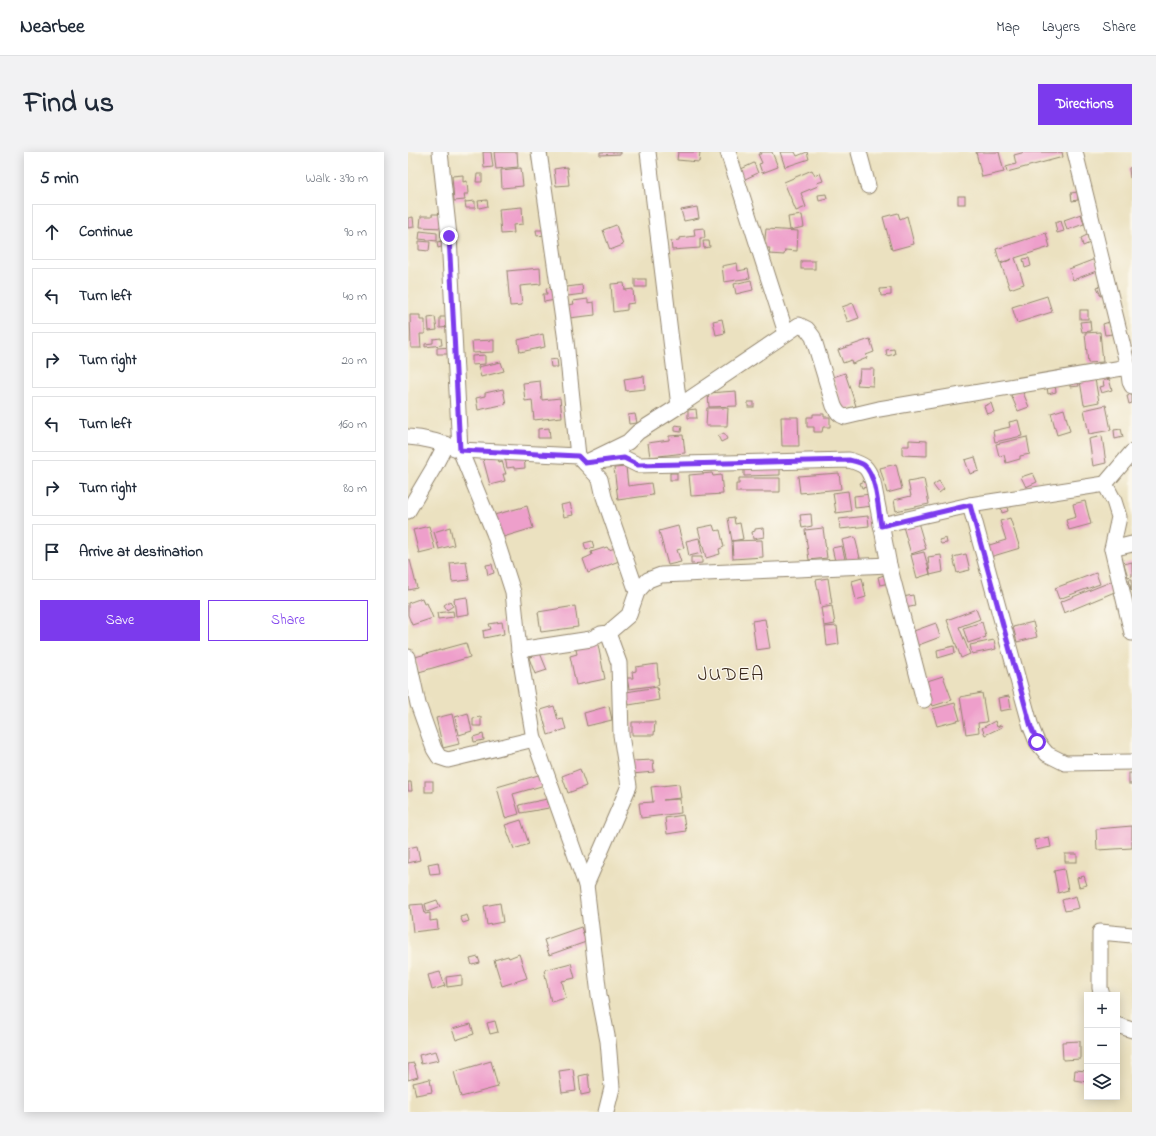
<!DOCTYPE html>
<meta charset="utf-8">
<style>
body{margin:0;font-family:"Indie Flower",sans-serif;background:#f2f2f3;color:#1f2937}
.controls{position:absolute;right:12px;bottom:12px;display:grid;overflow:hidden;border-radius:0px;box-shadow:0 2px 10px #0003}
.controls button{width:36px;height:36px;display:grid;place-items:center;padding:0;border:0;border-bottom:1px solid #e0e1e3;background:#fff;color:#1f2937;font:20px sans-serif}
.stop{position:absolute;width:12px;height:12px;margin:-9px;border:3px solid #7c3aed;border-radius:50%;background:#fff}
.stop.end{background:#7c3aed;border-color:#fff;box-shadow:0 1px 4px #0008}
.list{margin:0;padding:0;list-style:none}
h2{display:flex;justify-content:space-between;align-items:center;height:52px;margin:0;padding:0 16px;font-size:17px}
h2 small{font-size:13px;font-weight:400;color:#747a83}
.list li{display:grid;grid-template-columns:26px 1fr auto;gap:12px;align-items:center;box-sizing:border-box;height:56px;margin:0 8px 8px;padding:0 8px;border:1px solid #e0e1e3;border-radius:0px}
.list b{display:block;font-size:15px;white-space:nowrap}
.list em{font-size:13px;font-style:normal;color:#747a83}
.actions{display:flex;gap:8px;padding:12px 16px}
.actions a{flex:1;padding:9px 0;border:1px solid #7c3aed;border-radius:0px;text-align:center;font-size:14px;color:#7c3aed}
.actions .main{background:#7c3aed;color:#fff}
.icon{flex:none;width:22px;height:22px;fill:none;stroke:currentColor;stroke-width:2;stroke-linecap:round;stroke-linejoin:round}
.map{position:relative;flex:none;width:724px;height:960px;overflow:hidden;border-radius:0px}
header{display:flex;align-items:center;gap:24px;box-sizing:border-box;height:56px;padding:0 20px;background:#fff;border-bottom:1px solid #e0e1e3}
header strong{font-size:19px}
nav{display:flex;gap:22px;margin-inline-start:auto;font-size:14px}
.intro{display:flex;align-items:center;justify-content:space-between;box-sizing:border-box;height:96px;padding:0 24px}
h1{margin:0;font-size:28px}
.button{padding:10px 18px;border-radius:0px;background:#7c3aed;color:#fff;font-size:14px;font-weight:700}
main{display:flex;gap:24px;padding:0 24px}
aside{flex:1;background:#fff;border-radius:0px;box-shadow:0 2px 10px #0003}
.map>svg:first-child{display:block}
.building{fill:#ee9fcb}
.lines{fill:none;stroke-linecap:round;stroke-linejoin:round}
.minor-casing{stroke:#93866f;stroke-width:17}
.minor{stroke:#fff;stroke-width:15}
.route{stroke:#7c3aed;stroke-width:5}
.labels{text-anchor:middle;stroke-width:3;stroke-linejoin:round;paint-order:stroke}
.quarter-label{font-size:20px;letter-spacing:1px;fill:#3b2a1e;stroke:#fbf7ec}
</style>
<header>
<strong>Nearbee</strong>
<nav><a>Map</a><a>Layers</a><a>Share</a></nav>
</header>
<div class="intro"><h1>Find us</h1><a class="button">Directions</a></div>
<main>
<aside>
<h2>5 min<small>Walk · 390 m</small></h2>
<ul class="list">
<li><svg class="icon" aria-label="ahead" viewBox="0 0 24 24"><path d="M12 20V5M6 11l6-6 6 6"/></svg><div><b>Continue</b></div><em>90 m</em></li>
<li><svg class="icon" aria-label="left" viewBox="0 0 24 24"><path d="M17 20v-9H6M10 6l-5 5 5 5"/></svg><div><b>Turn left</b></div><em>40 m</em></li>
<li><svg class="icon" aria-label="right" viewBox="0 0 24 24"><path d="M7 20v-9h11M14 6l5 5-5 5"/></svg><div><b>Turn right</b></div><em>20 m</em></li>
<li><svg class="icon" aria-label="left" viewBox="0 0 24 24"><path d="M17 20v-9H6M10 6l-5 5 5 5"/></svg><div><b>Turn left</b></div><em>160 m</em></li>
<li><svg class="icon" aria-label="right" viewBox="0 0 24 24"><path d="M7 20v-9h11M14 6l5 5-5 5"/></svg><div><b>Turn right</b></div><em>80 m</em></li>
<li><svg class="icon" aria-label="arrive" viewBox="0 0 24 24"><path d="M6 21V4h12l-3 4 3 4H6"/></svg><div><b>Arrive at destination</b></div></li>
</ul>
<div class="actions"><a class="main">Save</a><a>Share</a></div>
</aside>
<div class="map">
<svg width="724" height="960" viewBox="0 0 724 960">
<rect width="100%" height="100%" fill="#fbf7ec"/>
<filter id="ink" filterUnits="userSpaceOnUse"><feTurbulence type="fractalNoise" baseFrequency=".025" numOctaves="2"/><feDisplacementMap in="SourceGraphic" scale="8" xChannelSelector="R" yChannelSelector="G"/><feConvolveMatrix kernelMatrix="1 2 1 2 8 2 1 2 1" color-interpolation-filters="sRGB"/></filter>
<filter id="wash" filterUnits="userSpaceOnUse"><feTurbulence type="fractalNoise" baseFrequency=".012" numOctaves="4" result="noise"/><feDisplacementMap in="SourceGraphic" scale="16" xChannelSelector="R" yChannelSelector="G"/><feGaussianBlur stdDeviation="0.9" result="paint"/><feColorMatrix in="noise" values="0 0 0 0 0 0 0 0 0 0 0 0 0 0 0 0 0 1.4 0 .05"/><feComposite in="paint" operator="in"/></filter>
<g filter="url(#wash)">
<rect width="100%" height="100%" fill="#ebe1c0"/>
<g id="blocks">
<!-- building -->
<g class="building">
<polygon points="75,0 83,0 85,15 76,16"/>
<polygon points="86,0 109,0 110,15 88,17"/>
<polygon points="192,0 213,0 213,2 192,3"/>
<polygon points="270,0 292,0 291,10 269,8"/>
<polygon points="352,0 364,0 370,15 354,21 351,12 354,11 350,2 353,2"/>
<polygon points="372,0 387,0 389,4 399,0 401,7 377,15"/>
<polygon points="568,0 591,0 596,20 574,25"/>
<polygon points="617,0 654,0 655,5 599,20 598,15 608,12 606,3"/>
<polygon points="346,11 350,21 335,28 331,18"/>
<polygon points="159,15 161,33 148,34 146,17"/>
<polygon points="724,15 724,25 722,26 721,16"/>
<polygon points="113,16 115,34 94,36 93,18"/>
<polygon points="404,18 407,24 412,21 415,29 409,31 410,34 393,41 398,55 388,59 376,30"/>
<polygon points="69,22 74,22 74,30 68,30"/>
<polygon points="55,23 55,30 59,29 60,42 56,42 57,48 46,49 44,24"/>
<polygon points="669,40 670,48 664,49 663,41"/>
<polygon points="418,42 419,47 411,49 410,43"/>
<rect x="550" y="44" width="7" height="8"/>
<polygon points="79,48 80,54 71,56 70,49"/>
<polygon points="67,49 67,56 58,56 57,50"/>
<polygon points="114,55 115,72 105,73 106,81 93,82 91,57"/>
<polygon points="289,55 291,66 276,69 273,58"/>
<polygon points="490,61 492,67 499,64 506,92 484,98 475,65"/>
<polygon points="24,62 34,62 34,76 12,75 13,64 24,64"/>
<polygon points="673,62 676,72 659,78 656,68"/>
<polygon points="394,63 396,75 382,78 380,65"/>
<polygon points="5,65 6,75 0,76 0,66"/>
<polygon points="653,69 656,79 649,81 647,71"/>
<polygon points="208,73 215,93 202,98 195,78"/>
<polygon points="296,76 297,86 292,86 292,96 264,98 263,89 271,88 271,86 287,84 286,77"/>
<polygon points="358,77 390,79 389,99 377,98 376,103 361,102 362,96 356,96"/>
<polygon points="128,78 137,78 137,83 129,84"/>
<polygon points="12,79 29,81 29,89 11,87"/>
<polygon points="638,81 642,95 607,106 616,132 602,137 593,112 604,107 592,111 588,97"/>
<polygon points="679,83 682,91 675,94 673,86"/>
<polygon points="11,89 22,90 21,99 11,98"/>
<polygon points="34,89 36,94 30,96 29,90"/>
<polygon points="295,89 301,89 302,95 296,96"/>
<polygon points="621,106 623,114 617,116 615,107"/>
<polygon points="687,107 691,118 665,128 661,117"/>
<rect x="393" y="109" width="14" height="8"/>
<polygon points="329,111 330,119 340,117 342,126 316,130 314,114"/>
<polygon points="132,116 133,132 112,134 114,153 102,154 99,119"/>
<rect x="227" y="127" width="11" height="8"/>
<polygon points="343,128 345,138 328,142 326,132"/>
<polygon points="216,131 217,138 225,137 226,151 219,152 219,158 205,160 203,132"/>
<polygon points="174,133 175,142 160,144 159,135"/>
<polygon points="694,133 698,142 693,144 689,135"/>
<polygon points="146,135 147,148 136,150 135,142 139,142 138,136"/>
<polygon points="483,136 483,143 473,144 472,137"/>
<polygon points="639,144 644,160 609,171 604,155"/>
<polygon points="180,147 180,151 186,150 187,163 161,166 160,153 166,152 165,149"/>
<polygon points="445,151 451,166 440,170 434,155"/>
<rect x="672" y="158" width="8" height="9"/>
<polygon points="2,163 12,163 12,168 17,168 17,182 12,182 13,196 3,196"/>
<polygon points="27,165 29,178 21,179 20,166"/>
<polygon points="32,165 41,165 41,175 32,176"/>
<polygon points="314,167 317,181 308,183 305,169"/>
<polygon points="682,169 683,179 674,180 672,170"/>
<polygon points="701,170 704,182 697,183 695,172"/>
<polygon points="692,180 695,210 680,211 677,181"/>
<polygon points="135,182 137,195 112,200 110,188"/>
<polygon points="33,186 34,193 17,195 17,192 25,191 25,187"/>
<polygon points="462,187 466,200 458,203 459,206 444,212 443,208 435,211 430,198"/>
<polygon points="86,188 86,200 65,201 64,189"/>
<polygon points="45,195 46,202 29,202 29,196"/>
<polygon points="486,197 487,202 479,204 478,198"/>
<polygon points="77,203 77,212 64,213 64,204"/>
<polygon points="149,207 150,215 143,215 142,208"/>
<polygon points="93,210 96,219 73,225 70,215"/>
<polygon points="452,217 466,217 465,234 449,233 450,227 451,227"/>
<polygon points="437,221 448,254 435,258 425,225"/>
<polygon points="236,224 237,237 218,239 216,227"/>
<polygon points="687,227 691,250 676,253 672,229"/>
<polygon points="701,227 704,238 693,241 691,235 696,234 695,229"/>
<polygon points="670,228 671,234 662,235 662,229"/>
<polygon points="132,229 134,248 152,246 154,265 126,268 124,248 117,249 115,231"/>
<polygon points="647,233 648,240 640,242 639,235"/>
<polygon points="95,237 98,252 70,258 68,246 77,244 77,241"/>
<polygon points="614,238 621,255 610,259 603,243"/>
<polygon points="328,239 329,254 301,255 300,241"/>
<polygon points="724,243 724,251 721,252 719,244"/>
<rect x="340" y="250" width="6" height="5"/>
<polygon points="583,251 586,260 579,262 576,254"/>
<polygon points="698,253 703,278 681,282 676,258"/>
<polygon points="299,256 320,256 319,274 298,274"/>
<polygon points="288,257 289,266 280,266 280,258"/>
<polygon points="656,257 662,279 649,283 643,261"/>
<polygon points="227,262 229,271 221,272 220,263"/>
<polygon points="405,262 416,262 416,265 422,265 422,275 415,275 414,280 406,280 406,275 399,275 399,265 405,265"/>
<polygon points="373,265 390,265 391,294 374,294"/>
<polygon points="610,268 614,284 587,290 585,279 602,275 601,270"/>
<polygon points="267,273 274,274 273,280 267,279"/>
<polygon points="141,276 142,286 130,286 130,277"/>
<polygon points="713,277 715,285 707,287 706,278"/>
<polygon points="316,281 319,287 313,290 310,284"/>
<polygon points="275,283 277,301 242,305 240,291 261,288 261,284"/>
<polygon points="694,284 698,311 685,314 681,287"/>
<polygon points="619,285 622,302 612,304 612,307 598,311 596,303 591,304 588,292"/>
<polygon points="501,288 519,289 519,304 494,303 494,294 501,294"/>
<polygon points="116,302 117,316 106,317 106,315 99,316 97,305"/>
<polygon points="89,303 91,310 94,309 98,322 95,322 97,329 82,333 75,307"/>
<polygon points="567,305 571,319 562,322 557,308"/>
<polygon points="488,312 494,337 479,341 472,316"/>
<polygon points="218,315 220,334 243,331 245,343 210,348 206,316"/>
<polygon points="372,316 372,323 336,324 336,317"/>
<rect x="262" y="321" width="7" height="7"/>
<polygon points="304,321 305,324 313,323 315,342 283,344 281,323"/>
<polygon points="431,321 433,337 392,341 390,324"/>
<polygon points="625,321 629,330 618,335 613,325"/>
<polygon points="331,326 372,326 372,340 328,340 328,332 331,332"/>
<polygon points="516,327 521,352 488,359 486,348 503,344 500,330"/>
<polygon points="457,329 459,335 454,336 452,331"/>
<polygon points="531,329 536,337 531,341 525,333"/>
<polygon points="440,339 443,359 428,361 425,341"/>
<polygon points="463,342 465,354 447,356 446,344"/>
<polygon points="677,349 683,372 661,378 658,368 668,365 665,352"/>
<polygon points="162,351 165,363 156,365 153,353"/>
<polygon points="119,354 125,376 92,386 86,363"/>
<polygon points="599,355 600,359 594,361 593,356"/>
<polygon points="403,362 404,374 394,376 392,363"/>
<polygon points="460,364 461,374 432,377 431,367"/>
<polygon points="326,365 327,372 332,371 335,387 324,389 320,366"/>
<polygon points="602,366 612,396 582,405 578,394 598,388 592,369"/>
<polygon points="509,367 518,397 503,402 494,371"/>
<polygon points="305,373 307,379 312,378 316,395 311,397 312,402 298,406 290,376"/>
<polygon points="21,374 27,397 11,401 5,378"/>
<polygon points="270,374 276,396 269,398 273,410 260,413 251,379"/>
<polygon points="42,375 46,393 31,397 26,380"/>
<polygon points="355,376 356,385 345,387 344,380 347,379 347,377"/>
<polygon points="415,376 419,406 401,408 397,378"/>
<polygon points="447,385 452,406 439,409 434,388"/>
<polygon points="291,386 294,401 281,404 278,389"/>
<polygon points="538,386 539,391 533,392 531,388"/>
<polygon points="354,388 355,405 325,407 324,389"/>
<polygon points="184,389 186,395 178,398 176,391"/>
<polygon points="434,394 437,407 427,409 424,396"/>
<polygon points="199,395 201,398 207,396 211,409 180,421 175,407 184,403 183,400"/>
<polygon points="516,400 522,422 509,426 503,403"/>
<polygon points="558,402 562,418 549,421 545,405"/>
<polygon points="533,403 535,420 522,423 520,405"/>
<polygon points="283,405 294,405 294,411 283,412"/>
<polygon points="0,408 2,408 9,436 0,438"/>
<polygon points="58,409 61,428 44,430 42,411"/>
<polygon points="724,410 724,424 720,425 716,412"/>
<polygon points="84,412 86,421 80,423 78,413"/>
<polygon points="688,421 692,432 651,447 647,436"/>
<polygon points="479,422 481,431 472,433 470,425"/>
<polygon points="420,426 424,452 413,454 408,428"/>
<polygon points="454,426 458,445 448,448 444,429"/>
<polygon points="721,427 724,427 724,437 723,438"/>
<polygon points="705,429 709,439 656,461 652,450"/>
<polygon points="505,443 507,454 497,456 495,445"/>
<polygon points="59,445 61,462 48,464 46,447"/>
<polygon points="14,446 16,452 19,451 25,466 4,473 0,463 0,451"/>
<polygon points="42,449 45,454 39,458 36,453"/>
<polygon points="167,454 170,475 133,480 130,460"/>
<polygon points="424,454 427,472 416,474 413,456"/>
<polygon points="568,457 572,467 551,475 562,502 553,506 539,468"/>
<polygon points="45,459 46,465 30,467 29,461"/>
<polygon points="357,467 362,496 348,498 344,469"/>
<polygon points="94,470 96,482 76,486 75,479 83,477 81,472"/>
<polygon points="574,470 578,485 560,491 555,476"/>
<polygon points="625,470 629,485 609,490 605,475"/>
<polygon points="528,471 532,485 508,494 503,480"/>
<polygon points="429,474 431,492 419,494 417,475"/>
<polygon points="189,488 197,527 168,533 162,504 169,502 167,493"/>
<polygon points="586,488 588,497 564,502 562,493"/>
<polygon points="58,491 62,505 11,520 7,505"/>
<polygon points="546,494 547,501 530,506 529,498"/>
<polygon points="132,501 139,518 127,522 121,506"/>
<polygon points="249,512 251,533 221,537 219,526 225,526 224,520 228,519 228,515"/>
<polygon points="535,524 544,548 525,554 516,530"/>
<polygon points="249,535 251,548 221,553 218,540"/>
<polygon points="574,541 579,570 570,571 571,580 558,582 552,545"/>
<polygon points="601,544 603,557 592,559 590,546"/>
<polygon points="547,551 552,568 529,574 524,557"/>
<polygon points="146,554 150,568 155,567 158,577 140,583 133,558"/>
<polygon points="201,554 204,568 179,574 176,561"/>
<polygon points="60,561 64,579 51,583 47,565"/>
<polygon points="44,562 51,592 35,596 28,566"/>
<polygon points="73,565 73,574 65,574 65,566"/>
<polygon points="587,569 589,575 593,573 594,575 577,583 574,576"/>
<polygon points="224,570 247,570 246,583 224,583"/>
<polygon points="75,582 76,588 66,590 65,585"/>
<polygon points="245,608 246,620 224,622 224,609"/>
<polygon points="172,617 178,634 160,641 154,624"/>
<rect x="721" y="621" width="3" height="11"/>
<polygon points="134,622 137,633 105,642 111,662 97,666 89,635"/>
<rect x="17" y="629" width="8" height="11"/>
<polygon points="0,630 3,630 4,639 0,639"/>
<polygon points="271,632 273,646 255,648 272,647 273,661 233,666 231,651 245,650 243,635"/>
<polygon points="139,647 141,656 113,661 111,653"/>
<polygon points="275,663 278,679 259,682 257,666"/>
<polygon points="113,668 121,692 106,697 97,673"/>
<polygon points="724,674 724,696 689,698 688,677"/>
<polygon points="641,685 643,695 628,698 626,688"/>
<polygon points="9,694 12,708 0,711 0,696"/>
<rect x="657" y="702" width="12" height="8"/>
<polygon points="30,710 32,721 22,722 20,712"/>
<polygon points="656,717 660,738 650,741 646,719"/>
<polygon points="676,724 679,733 671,735 669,726"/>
<polygon points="668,744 671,756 657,759 654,748"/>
<polygon points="29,748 32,755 19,760 17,752"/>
<polygon points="92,751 95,770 79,773 76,754"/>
<polygon points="15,752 17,762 22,761 22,769 29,768 30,777 5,780 2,753"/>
<polygon points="59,763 61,769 55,771 52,765"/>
<polygon points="173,775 178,790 141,803 136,788"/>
<polygon points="111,802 119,826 94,834 86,808 100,804 101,806"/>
<polygon points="70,805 72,811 64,813 62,807"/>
<polygon points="163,811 167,826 154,829 158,846 143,850 136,818"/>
<polygon points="32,820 37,834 24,838 20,823"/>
<polygon points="54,823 54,833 39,835 38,825"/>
<polygon points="87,869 90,880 82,882 79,871"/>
<polygon points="63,872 66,882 48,888 44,877"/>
<polygon points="672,889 672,907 655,908 654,890"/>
<polygon points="28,899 31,908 13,912 11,903"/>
<polygon points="83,909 90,935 53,945 46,920"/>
<polygon points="6,911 10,925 0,928 0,912"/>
<polygon points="165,917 168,939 154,941 151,919"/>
<polygon points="667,918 679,919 679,930 666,928"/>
<polygon points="180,922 182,941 173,943 171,924"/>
<polygon points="22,927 24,940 8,943 5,931"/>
</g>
</g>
</g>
<g filter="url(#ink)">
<use href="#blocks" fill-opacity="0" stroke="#93866f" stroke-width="1"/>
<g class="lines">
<defs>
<g id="minor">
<polyline points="32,0 41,84 52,298 86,381 105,440 111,498 126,587 178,733 191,843 200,889 204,936 198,960"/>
<polyline points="131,0 158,189 170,304"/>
<polyline points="240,0 271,254"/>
<polyline points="320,0 378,181"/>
<polyline points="451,0 460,34"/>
<polyline points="667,0 720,215 722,230 724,234"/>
<path d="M0 285C19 286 35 291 52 298L170 304 177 311 220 290 230 280 271 254 391 173 399 177 405 185 426 254C429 260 431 263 437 265L471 257 720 215"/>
<path d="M190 309 216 306 230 313 441 308C457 313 459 314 465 330L481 413 516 548"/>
<polyline points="177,311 192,327 196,345 229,440"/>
<polyline points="697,332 706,349 711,365 704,397 724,481"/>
<polyline points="562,353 623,575 629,590 639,602 657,611 724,610"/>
<polyline points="0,359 26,315 38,292"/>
<polyline points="473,373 562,353 697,332 724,300"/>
<polyline points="704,397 724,392"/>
<polyline points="111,498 183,487 193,482 200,481 221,463 229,440 240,428 253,423 481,413"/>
<polyline points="0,505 10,552 26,597 31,605 40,608 126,587"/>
<polyline points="178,733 221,634 213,583 211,511 200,481"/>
<polyline points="694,843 692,836 692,780 724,783"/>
<polyline points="709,873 724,878"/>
</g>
</defs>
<!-- minor casing -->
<use href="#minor" class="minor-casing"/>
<!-- minor -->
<use href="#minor" class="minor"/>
</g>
</g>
<g class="lines" filter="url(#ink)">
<!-- route -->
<path class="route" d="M41 84 52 298 170 304 177 311 216 306 230 313 441 308C445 309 452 310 456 313 469 324 470 357 473 374L562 353 623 575 629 590"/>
</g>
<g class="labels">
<!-- quarter labels -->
<g class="quarter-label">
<text x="323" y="528">JUDEA</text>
</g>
</g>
</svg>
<div class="controls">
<button>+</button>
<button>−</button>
<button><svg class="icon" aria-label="layers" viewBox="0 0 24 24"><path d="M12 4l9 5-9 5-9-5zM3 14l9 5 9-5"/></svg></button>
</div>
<div class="stop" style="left:629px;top:590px"></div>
<div class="stop end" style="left:41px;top:84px"></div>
</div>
</main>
